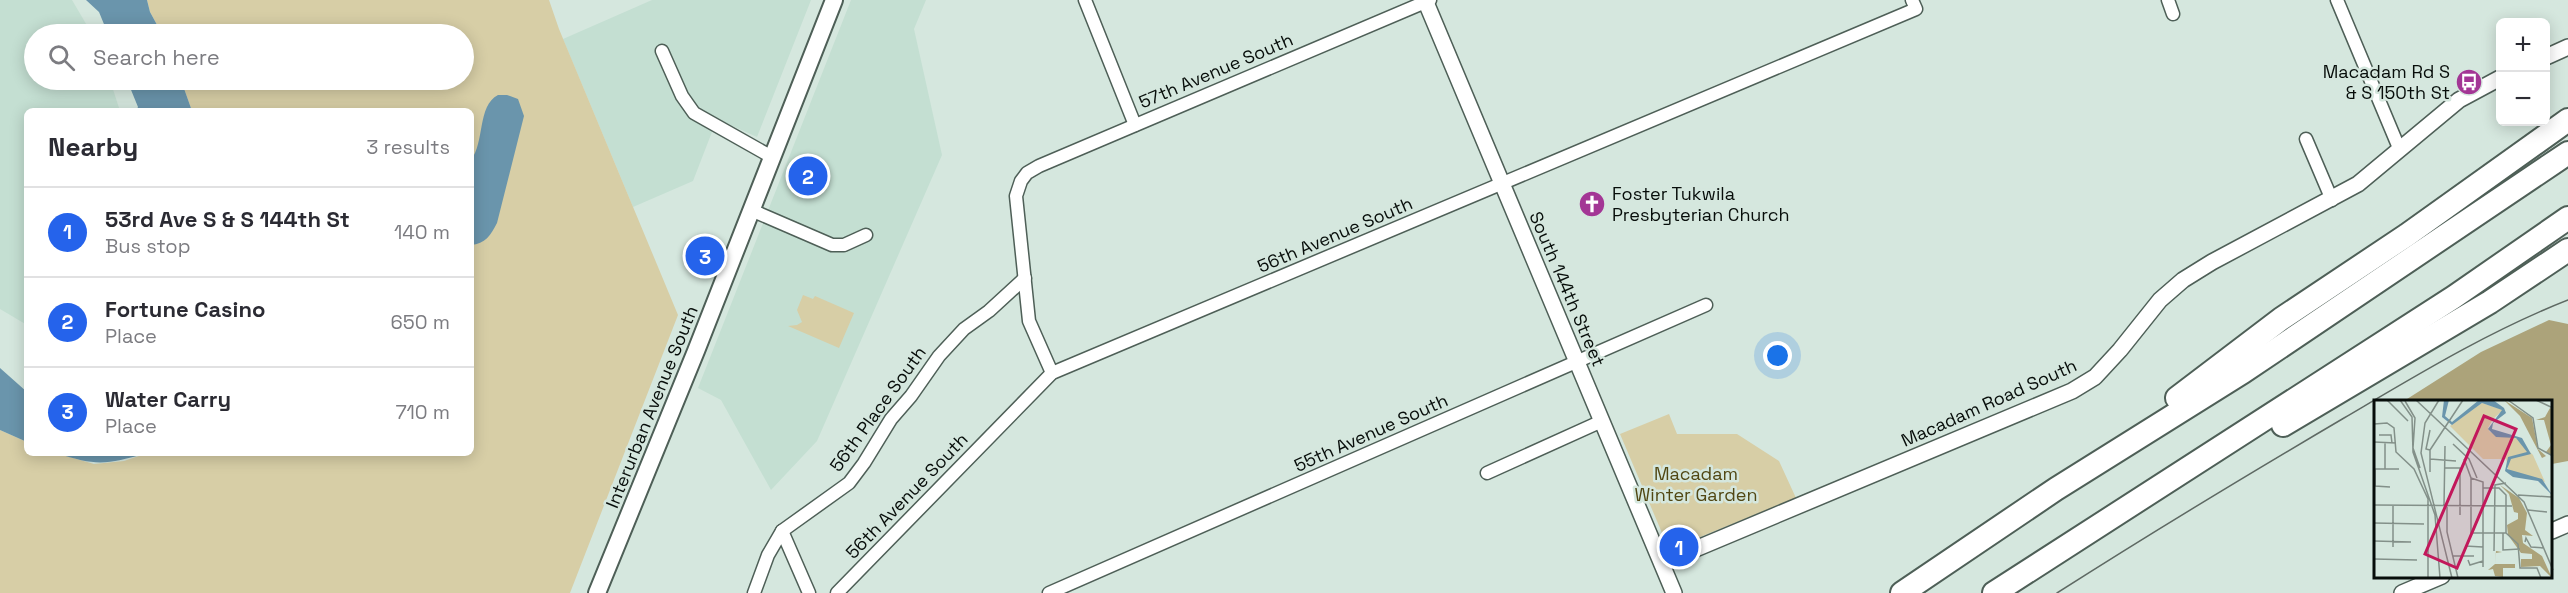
<!DOCTYPE html>
<meta charset="utf-8">
<style>
body{margin:0;font-family:"Space Grotesk",sans-serif;background:#f7f7f7;color:#2b2b33}
.controls{position:absolute;right:18px;top:18px;display:grid;overflow:hidden;border-radius:9px;box-shadow:0 3px 15px #0003}
.controls button{width:54px;height:54px;display:grid;place-items:center;padding:0;border:0;border-bottom:2px solid #e1e1e2;background:#fff;color:#2b2b33;font:30px sans-serif}
.you{position:absolute;left:1778px;top:356px;width:21px;height:21px;margin:-15px;border:4px solid #fff;border-radius:50%;background:#1a73e8;box-shadow:0 0 0 9px #1a73e833}
.badge{display:grid;place-items:center;width:39px;height:39px;border-radius:50%;background:#2563eb;color:#fff;font-size:20px;font-weight:700}
.pin{position:absolute;translate:-50% -50%;border:3px solid #fff;box-shadow:0 2px 6px #0006}
.list{margin:0;padding:0;list-style:none}
h2{display:flex;justify-content:space-between;align-items:center;height:78px;margin:0;padding:0 24px;font-size:26px}
h2 small{font-size:20px;font-weight:400;color:#7c7c81}
.list li{display:grid;grid-template-columns:39px 1fr auto;gap:18px;align-items:center;box-sizing:border-box;height:90px;padding:0 24px;border-top:2px solid #e1e1e2}
.list b{display:block;font-size:22px;white-space:nowrap}
.list p{margin:0;font-size:20px;white-space:nowrap;color:#7c7c81}
.list em{font-size:20px;font-style:normal;color:#7c7c81}
.icon{flex:none;width:33px;height:33px;fill:none;stroke:currentColor;stroke-width:2;stroke-linecap:round;stroke-linejoin:round}
.map{position:relative;flex:none;width:2568px;height:593px;overflow:hidden}
.search{position:absolute;background:#fff;box-shadow:0 3px 15px #0003;left:24px;top:24px;width:450px;height:66px;display:flex;align-items:center;gap:15px;box-sizing:border-box;padding:0 21px;border-radius:33px;color:#7c7c81;font-size:22px}
.panel{position:absolute;background:#fff;box-shadow:0 3px 15px #0003;left:24px;top:108px;width:450px;height:348px;border-radius:9px}
.map>svg:first-child{display:block}
.built{fill:#c4dfd2}
.green{fill:#d7cea6}
.forest{fill:#aca37a}
.water{fill:#6a95ac}
.lines{fill:none;stroke-linecap:round;stroke-linejoin:round}
.minor-casing{stroke:#4e5f57;stroke-width:15}
.tertiary-casing{stroke:#4e5f57;stroke-width:18}
.secondary-casing{stroke:#4e5f57;stroke-width:20}
.motorway-casing{stroke:#4e5f57;stroke-width:26}
.minor{stroke:#fff;stroke-width:12}
.tertiary{stroke:#fff;stroke-width:15}
.secondary{stroke:#fff;stroke-width:16}
.motorway{stroke:#fff;stroke-width:22}
.tram{stroke:#5e6963;stroke-width:1.5}
.labels{text-anchor:middle;stroke-width:5;stroke-linejoin:round;paint-order:stroke}
.street-label{font-size:18px;fill:#070d0a;stroke:#d5e7de}
.poi-label{font-size:18px;fill:#070d0a;stroke:#d5e7de;text-anchor:end}
.park-label{font-size:18px;fill:#514713;stroke:#d5e7de}
.inset-road{fill:none;stroke:#839089;stroke-width:1.5}
.view{fill:#c2185b;fill-opacity:0.15;stroke:#c2185b;stroke-width:3}
.inset-edge{fill:none;stroke:#070d0a;stroke-width:3}
</style>
<div class="map">
<svg width="2568" height="593" viewBox="0 0 2568 593">
<rect width="100%" height="100%" fill="#d5e7de"/>
<!-- built -->
<g class="built">
<polygon points="0,0 72,0 92,34 34,34 34,80 110,80 120,111 27,111 27,325 0,309"/>
<polygon points="652,0 811,0 757,137 717,119 693,181 633,207 563,39"/>
<polygon points="851,0 926,0 914,29 942,155 817,441 771,490 721,400 698,388"/>
</g>
<!-- green -->
<g class="green">
<polygon points="147,0 549,0 559,29 678,315 570,593 0,593 0,430 27,442 27,453 56,453 94,464 124,461 148,453 471,453 471,111 192,111 181,80 464,80 464,34 162,34 150,12"/>
<polygon points="803,295 813,299 815,296 854,313 839,348 788,326 797,325 802,322 797,310"/>
<polygon points="1669,414 1677,434 1737,434 1779,461 1796,498 1673,548 1668,547 1620,434"/>
</g>
<!-- forest -->
<polygon class="forest" points="2549,320 2568,324 2568,461 2552,464 2552,401 2409,401 2407,399 2481,352"/>
<!-- water -->
<g class="water">
<polygon points="86,0 147,0 150,12 162,34 108,34 99,12"/>
<polygon points="127,80 181,80 192,111 136,111 138,107"/>
<path d="M498 95H507L518 99 524 116 497 223C491 235 485 244 471 245V160C485 142 477 106 498 95Z"/>
<polygon points="0,368 27,392 27,442 0,430"/>
<path d="M56 453H148C106 464 99 467 56 453Z"/>
</g>
<g class="lines">
<defs>
<g id="minor">
<polyline points="1085,0 1135,125"/>
<polyline points="2168,0 2173,14"/>
<polyline points="2337,0 2399,148"/>
<polyline points="662,51 682,96 694,113 772,157"/>
<polyline points="2306,139 2332,200"/>
<polyline points="751,210 832,245 844,245 866,235"/>
<polyline points="1052,373 1029,321 1016,196 1021,181 1027,173 1039,166 1430,0"/>
<polyline points="1487,473 1602,421"/>
<polyline points="782,531 809,593"/>
<polyline points="754,593 768,555 782,531 849,483 864,463 891,419 911,396 939,356 964,329 989,311 1025,278"/>
<polyline points="837,593 1052,373 1916,9 1912,0"/>
<polyline points="1049,593 1706,305"/>
</g>
<g id="tertiary">
<polyline points="1425,0 1674,593"/>
<polyline points="2546,57 2568,47"/>
<polyline points="2552,531 2568,524"/>
<polyline points="1662,563 2072,391 2095,377 2120,350 2160,300 2183,280 2212,262 2358,184 2459,100 2500,78"/>
<polyline points="2402,593 2442,576"/>
</g>
<polyline id="secondary" points="597,593 696,351 834,0"/>
<g id="motorway">
<polyline points="2177,398 2281,319 2407,235 2568,120"/>
<polyline points="2283,425 2490,302 2568,250"/>
<polyline points="1902,593 2056,489 2243,372 2568,153"/>
<polyline points="1994,593 2454,297 2568,218"/>
</g>
</defs>
<!-- minor casing -->
<use href="#minor" class="minor-casing"/>
<!-- tertiary casing -->
<use href="#tertiary" class="tertiary-casing"/>
<!-- secondary casing -->
<use href="#secondary" class="secondary-casing"/>
<!-- motorway casing -->
<use href="#motorway" class="motorway-casing"/>
<!-- minor -->
<use href="#minor" class="minor"/>
<!-- tertiary -->
<use href="#tertiary" class="tertiary"/>
<!-- secondary -->
<use href="#secondary" class="secondary"/>
<!-- motorway -->
<use href="#motorway" class="motorway"/>
<!-- tram -->
<path class="tram" d="M2057 593C2151 533 2247 475 2344 418 2417 375 2489 331 2568 300"/>
</g>
<!-- icons -->
<defs>
<symbol id="bus-disc" viewBox="-11 -11 22 22"><circle r="9.5" fill="#a33695" stroke="#d5e7de"/><path d="M-5-6H5V4H4V6H2V4H-2V6H-4V4H-5ZM-3.5-4V0h7V-4ZM-3.5 1.2v1.5H-2V1.2ZM2 1.2v1.5H3.5V1.2Z" fill="#fff"/></symbol>
<symbol id="church-disc" viewBox="-11 -11 22 22"><circle r="9.5" fill="#a33695" stroke="#d5e7de"/><path d="M-1.2-6h2.4v3.5h3.3v2.4h-3.3V6h-2.4V-.1h-3.3v-2.4h3.3Z" fill="#fff"/></symbol>
</defs>
<g fill-rule="evenodd">
<use href="#bus-disc" x="2454" y="67" width="30" height="30"/>
<use href="#church-disc" x="1577" y="189" width="30" height="30"/>
</g>
<g class="labels">
<!-- street labels -->
<g class="street-label">
<text transform="translate(1216 71) rotate(-23)" y="6">57th Avenue South</text>
<text transform="translate(1335 235) rotate(-23)" y="6">56th Avenue South</text>
<text transform="translate(1567 289) rotate(67)" y="6">South 144th Street</text>
<text transform="translate(1989 403) rotate(-24)" y="6">Macadam Road South</text>
<text transform="translate(652 407) rotate(-68)" y="6">Interurban Avenue South</text>
<text transform="translate(878 409) rotate(-54)" y="6">56th Place South</text>
<text transform="translate(1371 433) rotate(-24)" y="6">55th Avenue South</text>
<text transform="translate(907 496) rotate(-46)" y="6">56th Avenue South</text>
</g>
<!-- poi labels -->
<g class="poi-label">
<text x="2450" y="78">Macadam Rd S<tspan x="2450" dy="21">&amp; S 150th St</tspan></text>
<text x="1612" y="200" text-anchor="start">Foster Tukwila<tspan x="1612" dy="21">Presbyterian Church</tspan></text>
</g>
<!-- park labels -->
<g class="park-label">
<text x="1696" y="480">Macadam<tspan x="1696" dy="21">Winter Garden</tspan></text>
</g>
</g>
<!-- overview -->
<g transform="translate(2374 400)">
<rect width="178" height="178" fill="#d5e7de"/>
<path d="M108 3 129 10 119 19 114 28 116 32 142 38 159 55 171 82 135 72 132 59H109L76 26Z" fill="#d7cea6"/>
<path d="M130 0 158 18 164 49 172 56 168 58 146 16ZM176 8 178 9V55L172 52 177 45 170 20H162L171 17ZM126 85 145 98 153 113 151 130 159 136 148 135 149 143 168 156 178 178 166 166 147 167V159H158V154L147 153 134 135 133 125 144 119V113L140 112 135 94ZM122 151 128 152 122 153 121 164H141V168H129V177L121 176 119 169 114 170 121 164Z" fill="#aca37a"/>
<path d="M70 0H75L71 16 78 22 105 0H119L130 8 132 13 119 23 118 29 148 38 157 54 137 59 133 69 168 79 178 95 164 81 139 77 131 71 134 57 153 52 142 38 122 37 114 29 128 10 108 3 78 25 68 17Z" fill="#6a95ac"/>
<path class="inset-road" d="M13 0 34 21M26 0 38 17 39 52 61 115 66 178M42 0 150 102 179 170M65 0 51 23 47 53 78 178M134 0 159 18 164 48 179 56M162 0 179 8M31 1 41 18 39 48 46 68M0 24 13 23 20 28 22 52 40 69 54 99V178M56 30 52 49 56 50M5 35H17L18 43M0 42 22 43M79 44 95 59 103 78M56 50 89 0M56 59 82 61M90 59 97 78V133H132M71 68H86V115M0 69H25M1 69V86L16 87M11 69V42M56 72V50M97 78 109 82V167M109 88H125L132 95V133M144 95 177 97M0 105 138 106M70 106 71 46M73 106V132L84 178M154 110 173 112M0 123 50 124M129 133V150L146 149M132 133 144 144 146 168H163L167 178M0 141 37 142M151 142 152 138 157 147 170 148M91 146 109 147M19 147V105M120 151 121 85 132 83M79 156H100M0 159 43 160M94 160 96 165 109 161M84 178H121"/>
<path class="view" d="M110 16 142 29 83 168 51 154Z"/>
<rect width="178" height="178" class="inset-edge"/>
</g>
</svg>
<div class="controls">
<button>+</button>
<button>−</button>
</div>
<div class="you"></div>
<div class="pin badge" style="left:1679px;top:547px">1</div>
<div class="pin badge" style="left:808px;top:176px">2</div>
<div class="pin badge" style="left:705px;top:256px">3</div>
<div class="search"><svg class="icon" aria-label="search" viewBox="0 0 24 24"><circle cx="10" cy="10" r="6"/><path d="M15 15l6 6"/></svg>Search here</div>
<section class="panel">
<h2>Nearby<small>3 results</small></h2>
<ul class="list">
<li><span class="badge">1</span><div><b>53rd Ave S &amp; S 144th St</b><p>Bus stop</p></div><em>140 m</em></li>
<li><span class="badge">2</span><div><b>Fortune Casino</b><p>Place</p></div><em>650 m</em></li>
<li><span class="badge">3</span><div><b>Water Carry</b><p>Place</p></div><em>710 m</em></li>
</ul>
</section>
</div>
